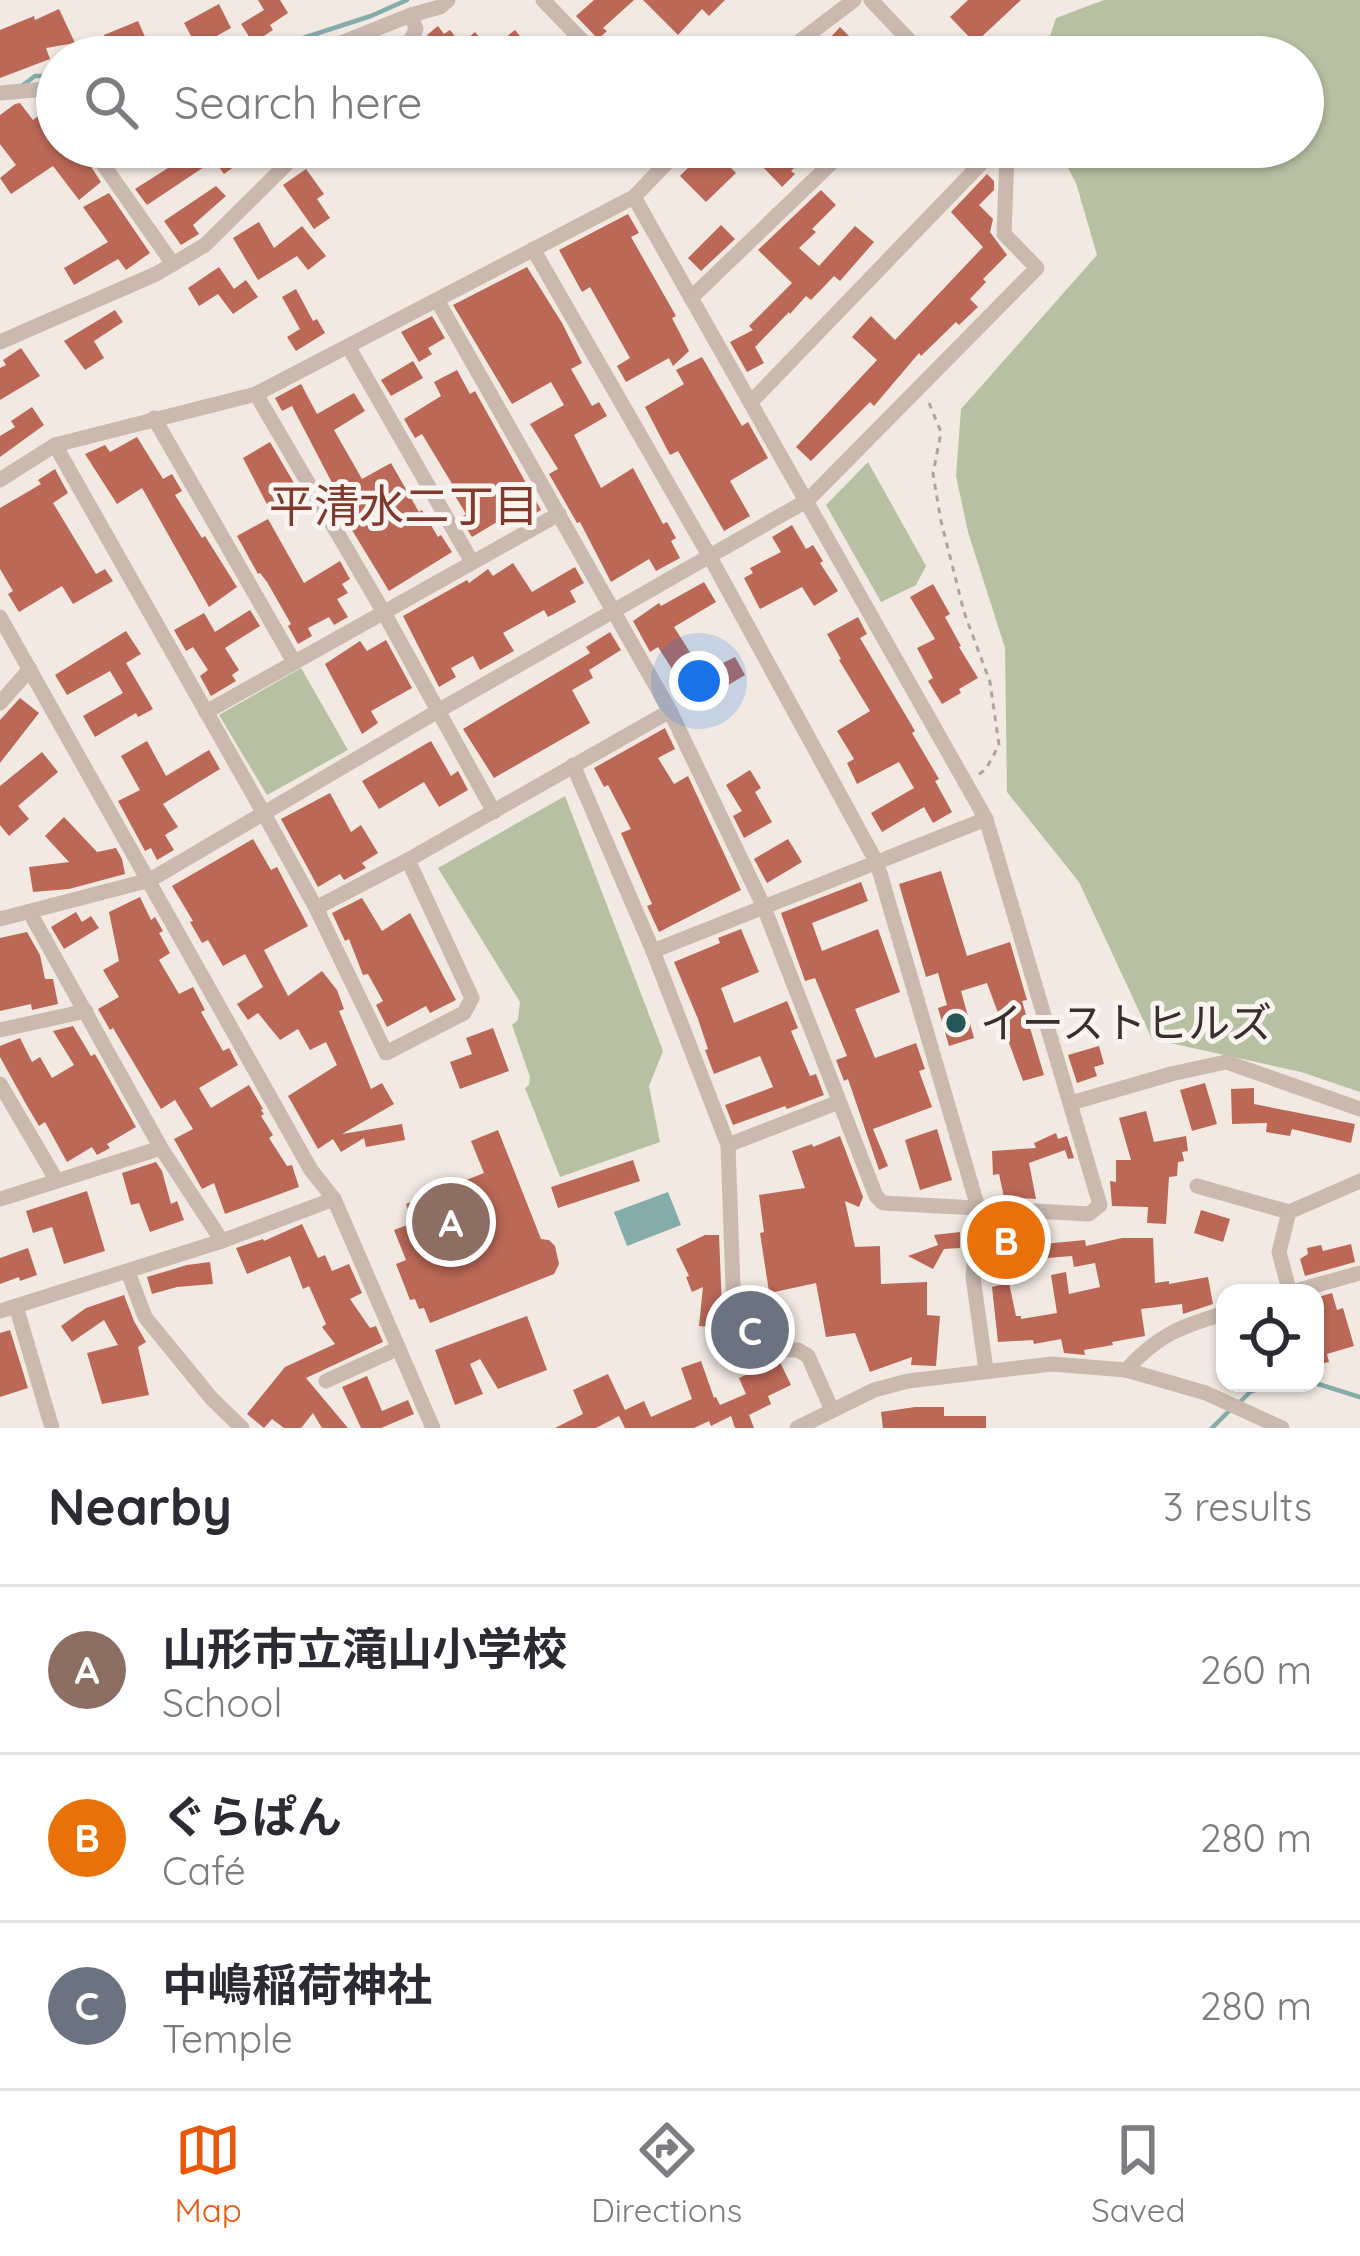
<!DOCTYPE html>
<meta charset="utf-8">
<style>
body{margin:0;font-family:Quicksand,"Noto Sans JP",sans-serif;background:#f2f2f3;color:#2b2b33}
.controls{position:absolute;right:36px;bottom:36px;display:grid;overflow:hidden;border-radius:24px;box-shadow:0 3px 9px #0004}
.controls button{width:108px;height:108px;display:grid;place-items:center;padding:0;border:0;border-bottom:3px solid #e1e1e2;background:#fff;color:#2b2b33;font:60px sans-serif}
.you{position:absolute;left:699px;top:681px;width:42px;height:42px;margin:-30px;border:9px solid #fff;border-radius:50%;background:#1a73e8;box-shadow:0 0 0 18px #1a73e833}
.badge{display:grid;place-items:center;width:78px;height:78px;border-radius:50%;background:#ea580c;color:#fff;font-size:39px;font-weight:700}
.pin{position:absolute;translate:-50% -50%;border:6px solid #fff;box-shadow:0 3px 12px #0006}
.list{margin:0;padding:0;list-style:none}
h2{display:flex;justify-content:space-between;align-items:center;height:156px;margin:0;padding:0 48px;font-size:51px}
h2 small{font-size:39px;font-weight:400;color:#7c7c81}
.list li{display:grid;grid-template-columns:78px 1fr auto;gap:36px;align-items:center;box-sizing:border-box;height:168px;padding:0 48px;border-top:3px solid #e1e1e2}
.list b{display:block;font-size:45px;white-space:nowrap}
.list p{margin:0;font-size:39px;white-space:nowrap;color:#7c7c81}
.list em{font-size:39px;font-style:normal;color:#7c7c81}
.icon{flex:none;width:66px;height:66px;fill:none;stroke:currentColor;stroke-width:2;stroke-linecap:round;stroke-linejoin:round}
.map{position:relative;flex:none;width:1360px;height:1428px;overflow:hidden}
.search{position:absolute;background:#fff;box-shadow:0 3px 9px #0004;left:36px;right:36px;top:36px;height:132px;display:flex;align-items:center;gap:30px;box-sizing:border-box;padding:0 42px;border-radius:66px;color:#7c7c81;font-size:45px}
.sheet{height:660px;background:#fff}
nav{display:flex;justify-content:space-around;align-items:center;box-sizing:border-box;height:168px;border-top:3px solid #e1e1e2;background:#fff;font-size:33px;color:#7c7c81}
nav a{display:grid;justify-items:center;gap:6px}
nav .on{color:#ea580c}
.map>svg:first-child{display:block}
.green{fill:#b8c0a3}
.water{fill:#84acab}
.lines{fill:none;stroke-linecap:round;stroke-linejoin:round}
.stream{stroke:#84acab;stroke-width:4.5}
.building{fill:#bb6857}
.path{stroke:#b5a399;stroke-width:3;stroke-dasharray:6 6;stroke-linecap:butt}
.minor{stroke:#c9b9af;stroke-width:15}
.poi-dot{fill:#255756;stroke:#f9f4ef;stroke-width:4.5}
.labels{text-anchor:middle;stroke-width:10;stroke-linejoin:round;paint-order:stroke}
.poi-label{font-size:42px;fill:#392f2c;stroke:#f9f4ef;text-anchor:start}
.neighbourhood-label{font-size:45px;fill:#803a2d;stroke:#f9f4ef}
</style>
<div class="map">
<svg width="1360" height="1428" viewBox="0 0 1360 1428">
<rect width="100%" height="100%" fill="#f2e9e2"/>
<!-- green -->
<g class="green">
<polygon points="1104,0 1360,0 1360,1092 1301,1072 1152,1039 1079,882 1007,792 1005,648 968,532 956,476 961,409 1097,255 1076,183 1057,147 1303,147 1303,57 1043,57 1056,18"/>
<polygon points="868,462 926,566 916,585 881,602 826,505"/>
<polygon points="301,668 348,750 267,795 219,715"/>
<polygon points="565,796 663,1051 649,1086 660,1142 560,1177 525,1088 529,1085 530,1077 512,1025 518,1020 520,1002 438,868"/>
</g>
<!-- water -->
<polygon class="water" points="668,1192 681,1225 627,1246 614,1212"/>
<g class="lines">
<!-- stream -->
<g class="stream">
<polyline points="244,57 371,16 407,0"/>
<polyline points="23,85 35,76 57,76"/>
<polyline points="1315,1383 1360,1397"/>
<polyline points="1239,1403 1250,1392 1275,1383"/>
<polyline points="1212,1428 1230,1410"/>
</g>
</g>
<!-- building -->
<g class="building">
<polygon points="258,0 280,0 288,13 270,25 273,30 253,43 241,24 264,10"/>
<polygon points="594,0 634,0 603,28 607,31 598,39 576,16"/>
<polygon points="643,0 725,0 709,16 702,9 678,35"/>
<polygon points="968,0 1021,0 975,43 950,17"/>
<polygon points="219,4 231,28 197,47 184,23"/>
<polygon points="59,9 75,43 46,48 50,59 0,78 0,30 34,16 35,20"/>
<polygon points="138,21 146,39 112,54 104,35"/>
<polygon points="438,26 444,34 450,30 461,44 475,32 490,50 515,30 537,57 434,57 426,48 433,42 427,35"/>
<polygon points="840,27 857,44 843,57 814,57 807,51 826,36 829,39"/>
<polygon points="57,101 57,147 78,147 101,182 79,200 53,166 11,194 0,178 16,165 0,144 0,115 15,104 20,103 33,120"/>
<polygon points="218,147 261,147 224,174 209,153"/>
<polygon points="708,147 730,147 720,157 736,173 706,202 680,176"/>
<polygon points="777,147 815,147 791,171 795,174 782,187 760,164"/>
<polygon points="194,148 204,167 147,205 135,189 168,168 166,163"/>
<polygon points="306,169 324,194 317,199 330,218 314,229 283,185"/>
<polygon points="987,174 994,181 994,190 979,205 993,219 990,232 1007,255 983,279 986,282 970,299 978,307 959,325 956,322 921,356 919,353 874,406 870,402 811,461 796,447 877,360 852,337 871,316 895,340 983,247 951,212"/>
<polygon points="216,186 226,196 193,225 199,234 181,245 164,221"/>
<polygon points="821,190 836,205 812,229 816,232 799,248 819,266 855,226 874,242 840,281 834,276 811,300 806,296 790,314 789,312 755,347 764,363 747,372 730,342 753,330 749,326 792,283 758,250"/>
<polygon points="109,193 150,253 126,270 118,259 74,285 64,268 108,242 83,207"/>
<polygon points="628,214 639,233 631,237 676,316 672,318 689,351 673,366 669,358 626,382 617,366 630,358 590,287 582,292 559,250"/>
<polygon points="259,222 274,248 302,226 326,256 308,270 297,256 258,280 233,238"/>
<polygon points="721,225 735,239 701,271 688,258"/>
<polygon points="219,267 234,289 246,280 258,297 233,314 218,294 199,306 188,288"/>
<polygon points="527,267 562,323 582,363 571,369 592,406 599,402 607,416 574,435 601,488 633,468 663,524 667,522 676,538 671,541 680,558 656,571 649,559 611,582 580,522 577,523 549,474 558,469 530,424 564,405 551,382 512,404 453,305"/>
<polygon points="296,289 313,321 317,319 325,333 296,351 287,337 300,329 282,297"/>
<polygon points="115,310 123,322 94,341 104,358 85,370 64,341"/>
<polygon points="432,316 445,338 428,348 432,354 419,362 401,332"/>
<polygon points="21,348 40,376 0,400 0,368 6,365 3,360"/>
<polygon points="702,357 742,426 748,422 768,458 730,481 750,516 724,531 678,451 670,455 645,407 684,384 676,370"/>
<polygon points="413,361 423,378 391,396 381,380"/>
<polygon points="457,370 470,394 475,391 541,510 513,526 507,516 472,537 460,518 466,514 454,494 457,492 422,434 415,438 404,419 441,396 434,382"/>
<polygon points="301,384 317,414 354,393 365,411 334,430 362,479 391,463 419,512 422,510 438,537 441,535 452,552 389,591 338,507 343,504 292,406 282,411 275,398"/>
<polygon points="32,407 44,425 0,457 0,436 15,427 11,421"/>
<polygon points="137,437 163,479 172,474 182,491 175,495 202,538 205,536 237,587 209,607 142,488 117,504 85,454 105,445 110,452"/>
<polygon points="270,442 301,495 271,512 243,458"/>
<polygon points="55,469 68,493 53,503 96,574 105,569 113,581 73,604 62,586 19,612 8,594 13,591 0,569 0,508 41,484 38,480"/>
<polygon points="268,519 304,583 340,561 350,579 342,584 348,593 337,599 348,617 334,625 329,617 308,628 312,636 298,644 288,626 291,624 267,582 260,573 258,574 237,536"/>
<polygon points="792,525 806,549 813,545 823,561 820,563 838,591 814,606 802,587 760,609 744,578 753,573 750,568 781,552 772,537"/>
<polygon points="513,563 532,592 575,567 584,583 570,591 576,602 548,617 544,610 503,633 514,651 480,670 473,656 451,668 456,677 439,687 403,616 467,580 469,583 488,569 493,576"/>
<polygon points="704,582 716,602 674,627 703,673 735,657 745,675 695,705 658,647 650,652 633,621 659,603 661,606"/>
<polygon points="933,584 950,614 945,617 961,646 959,647 978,678 959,689 961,693 942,704 928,681 933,678 917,648 935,639 910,597"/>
<polygon points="250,610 260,626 225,648 239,670 232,675 236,681 211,696 200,676 208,670 193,647 186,651 174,630 204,613 215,632"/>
<polygon points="858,617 867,634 860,638 915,731 912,733 939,779 935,781 952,812 933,823 924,807 882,832 871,813 914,788 899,762 857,784 847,763 854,759 837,731 870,711 839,660 841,659 827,634"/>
<polygon points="126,631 141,654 126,663 153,709 138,717 136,713 95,737 83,716 123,693 110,671 67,695 55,675"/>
<polygon points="610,632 621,650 589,670 593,678 572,690 590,723 494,778 463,729 590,653 586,647"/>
<polygon points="386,640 412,688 371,711 378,723 362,734 325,664 360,641 367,651"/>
<polygon points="20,698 39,713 0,763 0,720"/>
<polygon points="665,728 675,749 658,758 674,784 688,776 741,890 659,932 647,906 652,904 621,833 631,829 608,785 604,787 594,768"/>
<polygon points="147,741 166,776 209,750 220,769 163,804 178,827 165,835 174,850 157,860 151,848 145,851 118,801 140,790 121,756"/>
<polygon points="431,741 451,776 458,771 468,790 439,807 424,782 379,809 362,781"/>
<polygon points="42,752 58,772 18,806 29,819 9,836 0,825 0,786"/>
<polygon points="750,770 761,788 755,792 772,822 744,838 733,816 742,811 726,785"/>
<polygon points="330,793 351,832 361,825 378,853 362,863 366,868 344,880 340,874 318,887 281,819"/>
<polygon points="64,817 97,852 116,848 122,859 125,874 69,889 33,892 29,867 69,862 45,836"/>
<polygon points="253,839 271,870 277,867 308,926 264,950 288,996 322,971 337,990 344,1009 339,1011 371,1089 382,1083 394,1104 342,1134 402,1124 405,1140 366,1147 364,1138 341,1152 333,1139 318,1149 288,1096 337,1065 326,1042 310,1050 298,1029 280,1040 258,1013 248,1020 237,1004 263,987 245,954 223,966 208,940 202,943 190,922 193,921 172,886"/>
<polygon points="788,839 802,862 767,883 754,859"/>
<polygon points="941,871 967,956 1010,942 1027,1000 1022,1001 1044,1075 1023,1081 987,983 961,991 974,1038 949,1046 938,1008 947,1005 938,973 926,977 899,884"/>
<polygon points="861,882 868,901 812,923 822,951 878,929 900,992 855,1009 875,1058 916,1043 925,1069 919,1071 932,1107 873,1129 888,1166 879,1170 848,1079 844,1081 836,1060 847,1056 815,978 805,981 781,913"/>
<polygon points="140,897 151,920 155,917 163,931 159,933 170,953 159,960 179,994 193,987 205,1010 201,1012 223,1051 229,1048 238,1065 199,1088 211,1108 249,1085 263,1109 261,1110 264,1114 261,1116 273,1135 269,1138 287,1166 292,1165 299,1187 225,1214 214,1183 202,1189 174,1139 193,1129 175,1100 161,1109 113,1028 110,1030 98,1009 119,997 103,970 119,961 109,912"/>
<polygon points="362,898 382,931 410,913 456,1000 430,1013 426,1006 387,1027 376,1005 383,1001 368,974 363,975 349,939 345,941 332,913"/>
<polygon points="76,912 82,922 91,916 99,928 64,949 51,927"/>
<polygon points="741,929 759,972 721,988 734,1023 787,1001 798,1028 791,1031 810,1076 816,1074 824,1095 787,1109 785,1106 733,1125 725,1105 773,1087 760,1056 714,1074 705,1050 708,1049 698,1019 674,962 720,943 718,938"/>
<polygon points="27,932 40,955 45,979 53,979 58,1004 32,1010 31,1004 0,1011 0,938"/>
<polygon points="73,1026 91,1056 95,1054 136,1127 107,1144 110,1148 97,1155 92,1147 67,1162 45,1122 39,1126 26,1104 0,1057 0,1046 20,1038 32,1062 40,1057 52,1078 74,1065 53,1031"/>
<polygon points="493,1028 509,1071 460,1089 450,1062 472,1054 466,1038"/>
<polygon points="1099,1046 1104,1064 1094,1067 1097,1076 1077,1083 1068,1055"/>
<polygon points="1205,1083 1217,1124 1192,1131 1180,1090"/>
<polygon points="1254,1088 1254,1104 1355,1124 1351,1143 1292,1129 1290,1136 1266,1132 1267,1123 1232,1124 1231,1089"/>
<polygon points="1146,1111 1154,1142 1186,1136 1188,1151 1182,1152 1184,1161 1178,1162 1177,1176 1169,1177 1166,1224 1147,1223 1148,1207 1112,1206 1110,1181 1116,1182 1116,1160 1131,1160 1119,1118"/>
<polygon points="937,1129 952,1180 920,1190 905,1140"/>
<polygon points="498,1130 541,1239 549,1240 555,1246 559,1264 554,1274 430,1323 424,1308 419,1309 415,1299 410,1300 396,1264 406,1260 394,1230 413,1223 406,1204 484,1173 471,1141"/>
<polygon points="1056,1133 1058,1139 1067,1136 1074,1158 1068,1159 1065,1150 1029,1163 1036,1199 1004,1197 999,1174 993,1175 992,1151 1036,1148 1034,1143"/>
<polygon points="840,1136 863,1197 859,1207 845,1201 855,1247 880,1246 881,1284 927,1282 927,1315 940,1316 936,1366 911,1365 912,1357 870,1372 855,1333 826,1337 816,1283 770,1293 772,1338 747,1337 745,1293 769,1292 760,1233 764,1232 759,1195 805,1188 792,1151 812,1144 813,1147"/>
<polygon points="633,1160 640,1181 558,1208 551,1187"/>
<polygon points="156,1162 162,1171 171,1204 177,1201 184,1220 150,1232 139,1203 131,1205 122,1173"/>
<polygon points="87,1191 105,1251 64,1264 52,1227 33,1233 26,1211"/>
<polygon points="1201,1210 1230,1219 1223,1242 1194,1233"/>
<polygon points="302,1224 318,1258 325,1255 332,1271 349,1264 362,1293 350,1299 370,1328 376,1326 383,1342 306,1378 348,1428 322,1428 313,1413 301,1428 284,1428 272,1419 264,1428 247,1414 285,1367 335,1344 322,1327 326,1324 309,1286 303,1289 290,1256 247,1274 236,1248 263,1239 264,1241"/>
<polygon points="1032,1226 1033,1245 1085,1240 1086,1246 1122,1238 1153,1238 1155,1283 1169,1281 1169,1284 1208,1277 1213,1304 1183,1314 1182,1304 1141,1309 1145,1336 1112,1342 1113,1345 1084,1350 1085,1355 1064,1353 1061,1339 1034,1344 1033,1340 998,1342 992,1287 1009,1283 1016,1316 1021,1316 1021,1319 1057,1313 1051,1275 1066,1272 1069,1294 1100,1287 1095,1263 1074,1267 1072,1256 998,1262 996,1229"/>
<polygon points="960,1232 960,1248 944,1249 933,1269 908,1256 938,1245 934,1235"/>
<polygon points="705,1235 719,1235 722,1308 719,1328 699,1326 703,1287 692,1292 686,1277 689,1276 676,1249"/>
<polygon points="1351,1244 1355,1262 1305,1276 1300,1259 1308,1254 1307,1248 1321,1245 1323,1251"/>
<polygon points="28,1248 37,1275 20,1281 19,1277 0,1284 0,1258"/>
<polygon points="210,1262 213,1284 177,1287 152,1294 147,1277 187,1265"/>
<polygon points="1332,1293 1337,1310 1343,1308 1354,1346 1327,1354 1329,1362 1315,1365 1315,1325 1319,1324 1322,1331 1315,1298"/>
<polygon points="124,1295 134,1321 146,1342 138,1347 149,1395 102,1404 87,1353 118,1345 104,1320 72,1342 61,1326 86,1308"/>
<polygon points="527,1316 547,1370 498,1389 480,1359 470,1364 483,1394 455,1405 435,1350"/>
<polygon points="10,1330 28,1388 0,1397 0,1333"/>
<polygon points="701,1361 714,1398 716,1397 720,1405 746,1394 739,1378 774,1362 780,1362 791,1385 768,1396 771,1404 749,1415 754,1428 735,1428 731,1416 711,1426 709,1421 694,1428 625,1428 619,1416 596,1428 555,1428 583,1414 573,1390 608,1374 625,1410 644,1401 651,1417 692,1399 681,1368"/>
<polygon points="367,1376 382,1411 408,1400 414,1414 381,1428 361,1428 342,1387"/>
<polygon points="915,1407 944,1407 944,1416 986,1416 986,1428 883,1428 881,1412"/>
</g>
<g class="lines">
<!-- path -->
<polyline class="path" points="929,403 941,432 933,474 941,521 964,612 990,682 999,745 986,769 978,775"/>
<!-- minor -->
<g class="minor">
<polyline points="543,0 598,57"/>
<polyline points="871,0 925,57"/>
<polyline points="306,57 411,15 440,7 448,0"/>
<polyline points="395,57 410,42 416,29 411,15"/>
<polyline points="779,57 854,0"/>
<polyline points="0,93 57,88"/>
<polyline points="95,147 95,153 173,264"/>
<polyline points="422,147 438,151 444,147"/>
<polyline points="533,249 710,557 877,863 979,1211 973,1277 986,1370"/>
<polyline points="691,298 848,147"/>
<polyline points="437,300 670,711 763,905 876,1196 883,1203 1089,1214 1100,1205 986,819 634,197"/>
<polyline points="0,342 156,274 205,245 304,147"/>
<polyline points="348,346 472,562"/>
<polyline points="256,394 383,611 494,812"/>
<polyline points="752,401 997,147"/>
<polyline points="154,418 294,662"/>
<polyline points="55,445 263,812 316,908 386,1053 464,1013 472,998 408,860"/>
<polyline points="0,480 55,445 256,394 634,197 682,147"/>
<polyline points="0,617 311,1170 334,1199 433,1428"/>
<polyline points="0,703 30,669"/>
<polyline points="206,712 559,514"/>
<polyline points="573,765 653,951 728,1145 839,1102"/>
<polyline points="316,908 408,860 670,711"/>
<polyline points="30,913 161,1148 222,1241"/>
<polyline points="0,919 150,880 438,711 808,500 1037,268 1004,234 1007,154 1004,147"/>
<polyline points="653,951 986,819"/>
<polyline points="0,1030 86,1011"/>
<polyline points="0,1084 57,1181"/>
<polyline points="1071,1103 1171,1074 1226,1062 1360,1109"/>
<polyline points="728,1145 735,1343 741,1349 798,1350 808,1356 832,1410"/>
<polyline points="1197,1186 1289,1212"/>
<polyline points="0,1199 161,1148"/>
<polyline points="128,1272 145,1317 212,1399 242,1428"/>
<polyline points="1288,1293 1360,1273"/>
<polyline points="1290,1293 1279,1252 1289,1212 1360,1181"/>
<polyline points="16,1306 52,1428"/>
<polyline points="0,1311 222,1241 334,1199"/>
<path d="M1126 1370C1159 1334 1180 1327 1225 1313"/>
<polyline points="326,1381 399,1348"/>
<polyline points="797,1428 874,1390 908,1381 1052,1364 1126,1370 1206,1393 1282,1428"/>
</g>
</g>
<!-- markers -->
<circle class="poi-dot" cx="956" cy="1023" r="12"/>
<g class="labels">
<!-- poi labels -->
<g class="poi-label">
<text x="980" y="1038">イーストヒルズ</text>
</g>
<!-- neighbourhood labels -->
<g class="neighbourhood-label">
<text x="404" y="522">平清水二丁目</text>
</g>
</g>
</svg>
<div class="controls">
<button><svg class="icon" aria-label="locate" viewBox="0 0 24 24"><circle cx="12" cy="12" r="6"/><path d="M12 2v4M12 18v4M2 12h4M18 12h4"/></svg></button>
</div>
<div class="you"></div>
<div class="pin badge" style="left:451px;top:1222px;background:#8d6e63">A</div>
<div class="pin badge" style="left:1006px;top:1240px;background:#e8710a">B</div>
<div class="pin badge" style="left:750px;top:1330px;background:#6b7280">C</div>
<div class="search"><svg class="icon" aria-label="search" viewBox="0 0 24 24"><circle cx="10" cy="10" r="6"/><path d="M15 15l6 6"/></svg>Search here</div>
</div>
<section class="sheet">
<h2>Nearby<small>3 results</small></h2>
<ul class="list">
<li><span class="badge" style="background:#8d6e63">A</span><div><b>山形市立滝山小学校</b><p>School</p></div><em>260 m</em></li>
<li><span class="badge" style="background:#e8710a">B</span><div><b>ぐらぱん</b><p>Café</p></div><em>280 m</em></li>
<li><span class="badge" style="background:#6b7280">C</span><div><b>中嶋稲荷神社</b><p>Temple</p></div><em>280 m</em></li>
</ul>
</section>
<nav>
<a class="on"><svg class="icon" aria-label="map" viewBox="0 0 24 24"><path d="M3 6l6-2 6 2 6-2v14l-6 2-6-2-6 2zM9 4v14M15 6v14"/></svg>Map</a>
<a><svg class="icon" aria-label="directions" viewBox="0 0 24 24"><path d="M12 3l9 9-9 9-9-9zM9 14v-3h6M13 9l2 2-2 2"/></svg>Directions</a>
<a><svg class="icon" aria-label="saved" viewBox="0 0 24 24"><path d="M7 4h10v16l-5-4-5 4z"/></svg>Saved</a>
</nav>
